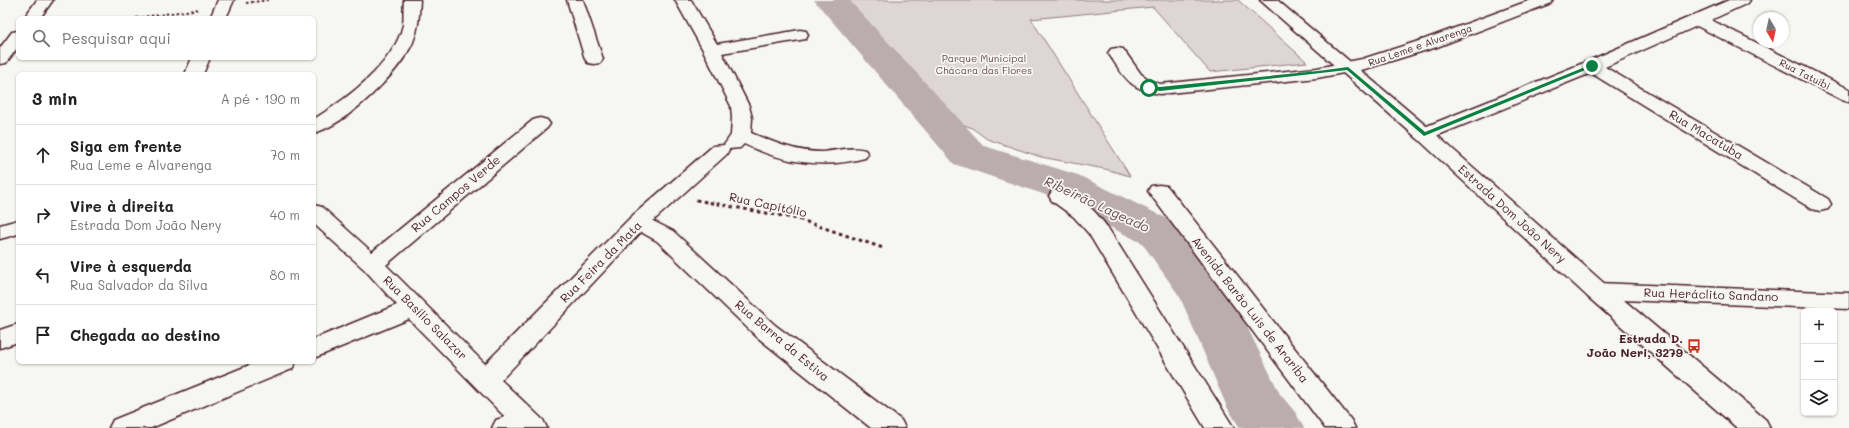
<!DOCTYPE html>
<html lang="pt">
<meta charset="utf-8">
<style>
body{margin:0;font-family:Mali,sans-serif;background:#f6f6f6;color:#222}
.controls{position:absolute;right:12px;bottom:12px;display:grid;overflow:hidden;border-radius:6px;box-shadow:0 1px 3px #0004}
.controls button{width:36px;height:36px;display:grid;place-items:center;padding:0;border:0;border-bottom:1px solid #e0e0e0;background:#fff;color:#222;font:20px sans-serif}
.compass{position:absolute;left:1753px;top:12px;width:36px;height:36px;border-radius:50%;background:#fff;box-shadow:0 1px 3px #0004;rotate:171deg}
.stop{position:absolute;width:12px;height:12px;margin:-9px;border:3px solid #0b8043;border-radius:50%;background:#fff}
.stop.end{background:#0b8043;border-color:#fff;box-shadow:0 1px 4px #0008}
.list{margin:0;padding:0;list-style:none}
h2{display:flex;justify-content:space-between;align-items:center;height:52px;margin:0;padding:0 16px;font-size:17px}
h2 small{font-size:13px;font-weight:400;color:#767676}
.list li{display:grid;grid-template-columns:26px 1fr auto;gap:12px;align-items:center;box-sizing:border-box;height:60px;padding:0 16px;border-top:1px solid #e0e0e0}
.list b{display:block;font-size:15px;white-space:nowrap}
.list p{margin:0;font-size:13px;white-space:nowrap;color:#767676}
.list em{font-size:13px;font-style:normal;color:#767676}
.icon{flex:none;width:22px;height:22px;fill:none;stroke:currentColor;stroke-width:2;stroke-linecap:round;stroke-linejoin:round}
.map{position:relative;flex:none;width:1849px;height:428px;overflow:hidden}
.search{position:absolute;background:#fff;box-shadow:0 1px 3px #0004;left:16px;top:16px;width:300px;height:44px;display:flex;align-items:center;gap:10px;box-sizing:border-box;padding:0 14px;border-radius:6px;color:#767676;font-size:15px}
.panel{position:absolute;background:#fff;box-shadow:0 1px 3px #0004;left:16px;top:72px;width:300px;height:292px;border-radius:6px}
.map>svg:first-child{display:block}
.green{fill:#ddd6d5;stroke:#947a80}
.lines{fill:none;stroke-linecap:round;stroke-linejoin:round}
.river{fill:#bbadae;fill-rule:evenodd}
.minor-casing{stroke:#4a1f2b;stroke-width:3}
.major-casing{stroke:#4a1f2b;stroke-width:3}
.path-far1{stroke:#4a1f2b;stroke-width:2;stroke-dasharray:2.5 2.5;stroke-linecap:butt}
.path{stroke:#4a1f2b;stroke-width:3;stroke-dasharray:3.5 3.5;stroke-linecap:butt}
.minor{fill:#f6f6f2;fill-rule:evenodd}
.major{fill:#f6f6f2;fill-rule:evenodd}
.route{fill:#0b8043}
.labels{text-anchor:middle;stroke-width:3.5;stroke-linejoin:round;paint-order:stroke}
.far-street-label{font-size:10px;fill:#4a1f2b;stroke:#f6f6f2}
.far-park-label{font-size:10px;fill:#6f4d56;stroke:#f6f6f2}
.street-label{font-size:12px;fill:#4a1f2b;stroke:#f6f6f2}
.poi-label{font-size:12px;font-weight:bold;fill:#4a1f2b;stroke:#f6f6f2;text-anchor:end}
.water-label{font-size:13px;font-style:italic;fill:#6c4a52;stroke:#f6f6f2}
</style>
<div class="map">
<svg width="1849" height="428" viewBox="0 0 1849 428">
<rect width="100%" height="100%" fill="#f6f6f2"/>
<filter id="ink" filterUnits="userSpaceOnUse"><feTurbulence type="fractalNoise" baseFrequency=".025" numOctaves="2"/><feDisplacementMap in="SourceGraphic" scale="8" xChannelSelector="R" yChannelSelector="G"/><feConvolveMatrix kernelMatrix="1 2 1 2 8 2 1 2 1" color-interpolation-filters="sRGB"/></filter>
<g filter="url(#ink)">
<!-- green -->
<polygon class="green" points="835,0 1238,0 1307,62 1210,72 1153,7 1031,19 1130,176 1105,169 1041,157 987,139 972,128 952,120 939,110 923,94 912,76 890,53 889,47 877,37 860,18 836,6"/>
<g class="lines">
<!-- river -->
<polygon class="river" points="814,0 849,0 984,146 1078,175 1176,223 1231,294 1280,394 1295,412 1304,428 1240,428 1227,407 1180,297 1142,243 1046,195 954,164"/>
<defs>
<g id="minor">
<polygon points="37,0 53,0 40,18 24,18"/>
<polygon points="218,0 234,0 226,18 210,18"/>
<path d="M404 0H420C419 15 419 27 413 42 400 72 346 125 314 133V119C347 99 394 64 403 25 404 17 403 8 404 0Z"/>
<polygon points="567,0 583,0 603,59 600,63 594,64 588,63 585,59"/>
<path d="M675 0H691L717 44 800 30 806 31 808 35 806 39 722 53 749 106 752 118 751 133C775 143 796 152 822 152 836 151 852 146 865 150L868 154 865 158C823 169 783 163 744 144L740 148 729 149 727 154 653 221 673 231 775 325 901 420 905 428H871L757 337 657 241 641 232 501 380 543 420 547 428H492L496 420 505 417 409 319 314 358V339L397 305 364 269 314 224V205L322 207 372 252 533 120 540 118 547 120 550 124 547 128 386 265 485 364 631 217 713 146 724 145 731 135 732 118 731 106 703 50Z"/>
<path d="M1531 0H1553L1551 3 1437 47 1365 69 1317 78 1160 94C1128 89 1125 77 1108 53L1111 49 1117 48 1123 49 1141 74 1151 81 1160 84 1317 68 1362 59 1425 39Z"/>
<polygon points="1729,0 1750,0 1748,3 1711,20 1849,89 1849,102 1842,100 1697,26 1605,67 1828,199 1831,204 1828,209 1820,211 1812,209 1591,73 1431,138 1424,140 1417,138 1414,134 1417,130 1586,62"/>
<polygon points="18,31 18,47 6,63 0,64 0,48 12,32"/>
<polygon points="192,58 210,58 203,74 185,74"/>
<polygon points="1159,185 1167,186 1351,420 1355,428 1325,428 1148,191 1151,186"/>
<path d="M1060 190C1081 195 1096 212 1108 228L1234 428H1205L1089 234 1074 217 1052 201 1049 196 1052 191Z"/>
<polygon points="18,220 18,234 0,239 0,225"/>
<polygon points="1597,283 1849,293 1849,309 1597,299 1588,297 1585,291 1588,285"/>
<polygon points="18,324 18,342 0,348 0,330"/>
<polygon points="257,362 296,362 292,369 151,428 109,428 113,420"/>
</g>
<polygon id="major" points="1260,0 1277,0 1431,130 1606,285 1766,420 1770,428 1737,428 1588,297 1417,138"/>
</defs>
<!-- minor casing -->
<use href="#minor" class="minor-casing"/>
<!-- major casing -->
<use href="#major" class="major-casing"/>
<!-- path-far1 -->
<g class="path-far1">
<polyline points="246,3 268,0"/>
<polyline points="136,18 200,9"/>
</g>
<!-- path -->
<polyline class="path" points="696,200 798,219 883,248"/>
<!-- minor -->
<use href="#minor" class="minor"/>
<!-- major -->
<use href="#major" class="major"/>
</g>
</g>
<!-- route -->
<polygon class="route" points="1590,65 1595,66 1424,136 1347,70 1160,91 1146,88 1149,86 1160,87 1318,71 1348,67 1425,132"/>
<!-- icons -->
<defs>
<symbol id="bus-bare" viewBox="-9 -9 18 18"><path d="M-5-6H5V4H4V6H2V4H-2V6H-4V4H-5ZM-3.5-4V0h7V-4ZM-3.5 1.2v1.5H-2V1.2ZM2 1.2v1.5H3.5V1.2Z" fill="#c8321e" stroke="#f6f6f2" stroke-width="2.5" paint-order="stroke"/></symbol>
</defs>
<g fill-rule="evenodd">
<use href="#bus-bare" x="1684" y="336" width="20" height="20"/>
</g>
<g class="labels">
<!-- far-street labels -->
<g class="far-street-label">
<text transform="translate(1420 45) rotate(-19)" y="4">Rua Leme e Alvarenga</text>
<text transform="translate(1805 74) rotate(27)" y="4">Rua Tatuibi</text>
</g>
<!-- far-park labels -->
<g class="far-park-label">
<text x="984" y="62">Parque Municipal<tspan x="984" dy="12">Chácara das Flores</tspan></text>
</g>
<!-- street labels -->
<g class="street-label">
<text transform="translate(1706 135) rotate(31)" y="4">Rua Macatuba</text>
<text transform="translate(456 194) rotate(-40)" y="4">Rua Campos Verde</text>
<text transform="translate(768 205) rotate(12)" y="4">Rua Capitólio</text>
<text transform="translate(1512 214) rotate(42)" y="4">Estrada Dom João Nery</text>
<text transform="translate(601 262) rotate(-45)" y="4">Rua Feira da Mata</text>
<text transform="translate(1711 295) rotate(2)" y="4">Rua Heráclito Sandano</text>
<text transform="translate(1250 310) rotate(52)" y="4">Avenida Barão Luís de Arariba</text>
<text transform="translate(425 318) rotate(45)" y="4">Rua Basílio Salazar</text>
<text transform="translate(782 341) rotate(40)" y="4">Rua Barra da Estiva</text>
</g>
<!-- poi labels -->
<g class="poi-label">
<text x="1683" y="343">Estrada D.<tspan x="1683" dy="14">João Neri, 3279</tspan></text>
</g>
<!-- water labels -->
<g class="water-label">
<text transform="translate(1097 204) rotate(25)" y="5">Ribeirão Lageado</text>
</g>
</g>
</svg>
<div class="controls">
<button>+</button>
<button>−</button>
<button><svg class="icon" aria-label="layers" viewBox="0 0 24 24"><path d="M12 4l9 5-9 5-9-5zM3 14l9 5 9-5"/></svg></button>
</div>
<svg class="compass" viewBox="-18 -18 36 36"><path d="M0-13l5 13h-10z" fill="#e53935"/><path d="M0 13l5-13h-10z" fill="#767676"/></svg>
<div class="stop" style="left:1149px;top:88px"></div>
<div class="stop end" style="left:1592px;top:66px"></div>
<div class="search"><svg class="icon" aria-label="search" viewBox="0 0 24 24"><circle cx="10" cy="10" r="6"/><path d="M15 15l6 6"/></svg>Pesquisar aqui</div>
<section class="panel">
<h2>3 min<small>A pé · 190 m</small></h2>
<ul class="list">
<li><svg class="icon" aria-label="ahead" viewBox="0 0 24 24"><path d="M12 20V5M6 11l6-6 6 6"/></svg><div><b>Siga em frente</b><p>Rua Leme e Alvarenga</p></div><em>70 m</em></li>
<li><svg class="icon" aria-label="right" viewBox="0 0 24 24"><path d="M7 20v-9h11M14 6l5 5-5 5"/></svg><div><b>Vire à direita</b><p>Estrada Dom João Nery</p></div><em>40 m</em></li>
<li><svg class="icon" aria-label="left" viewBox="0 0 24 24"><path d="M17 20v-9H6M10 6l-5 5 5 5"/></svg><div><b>Vire à esquerda</b><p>Rua Salvador da Silva</p></div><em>80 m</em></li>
<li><svg class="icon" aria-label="arrive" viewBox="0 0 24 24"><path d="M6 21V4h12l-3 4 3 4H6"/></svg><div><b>Chegada ao destino</b></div></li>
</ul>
</section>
</div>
